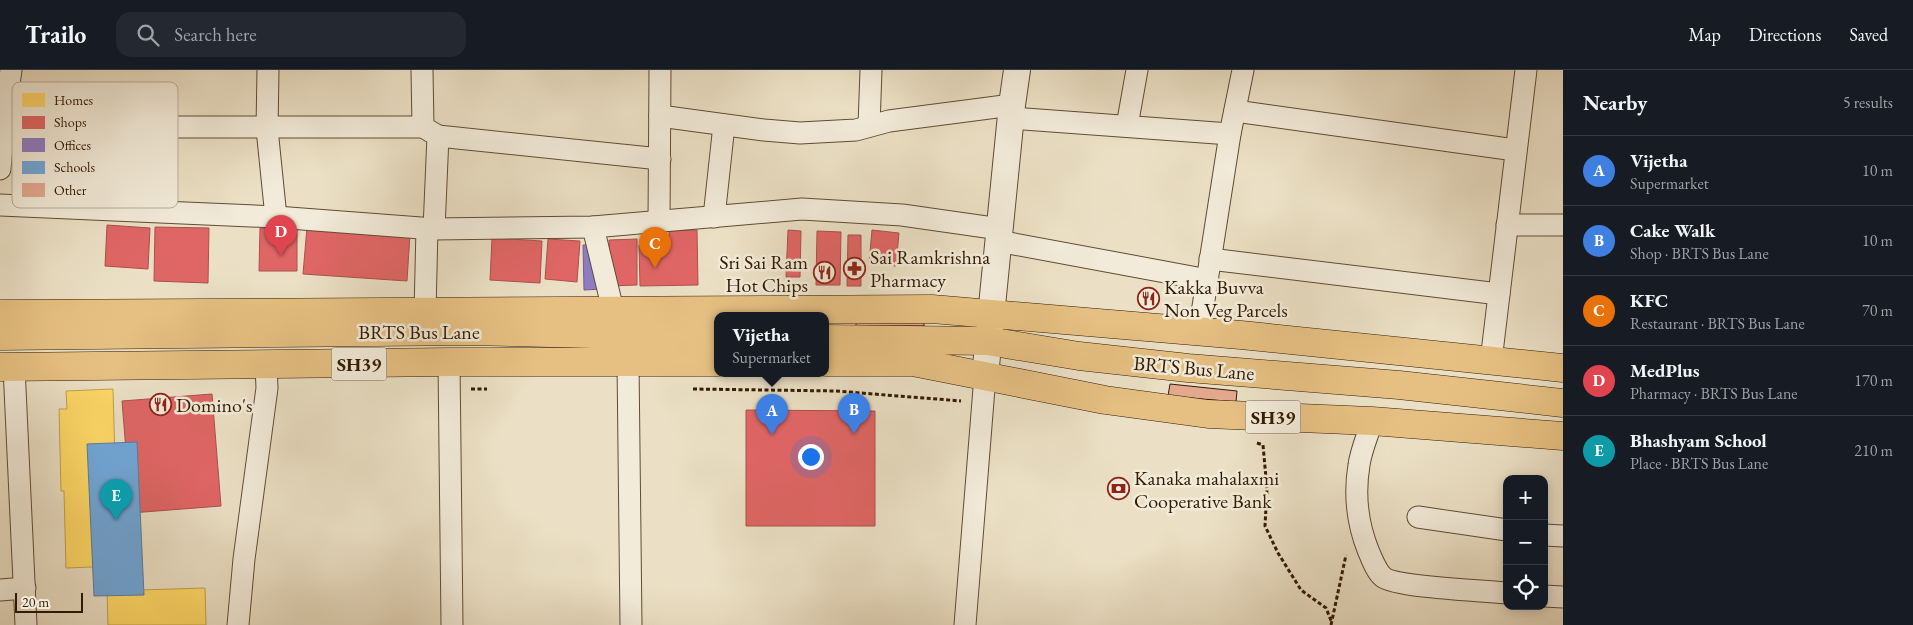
<!DOCTYPE html>
<meta charset="utf-8">
<style>
body{margin:0;font-family:"EB Garamond",serif;background:#242831;color:#f1f3f6}
.controls{position:absolute;right:15px;bottom:15px;display:grid;overflow:hidden;border-radius:10px;box-shadow:0 2px 12px #0003}
.controls button{width:45px;height:45px;display:grid;place-items:center;padding:0;border:0;border-bottom:1px solid #363941;background:#171b24;color:#f1f3f6;font:25px sans-serif}
.scale{position:absolute;left:15px;bottom:12px;width:68px;box-sizing:border-box;padding-left:5px;border:2px solid #321b02;border-top:0;font-size:14px;line-height:18px;white-space:nowrap;color:#321b02;-webkit-text-stroke:4px #f2ebd9;paint-order:stroke}
.you{position:absolute;left:810px;top:386px;width:18px;height:18px;margin:-12px;border:4px solid #fff;border-radius:50%;background:#1a73e8;box-shadow:0 0 0 8px #1a73e833}
.badge{display:grid;place-items:center;width:32px;height:32px;border-radius:50%;background:#1a73e8;color:#fff;font-size:16px;font-weight:700}
.pin{position:absolute;translate:-50% -41px;filter:drop-shadow(0 1px 2px #0008)}
.pin::after{content:'';position:absolute;top:26px;width:18px;height:15px;background:inherit;clip-path:polygon(0 0,100% 0,50% 100%)}
.popup{position:absolute;left:714px;top:242px;width:115px;height:65px;box-sizing:border-box;display:grid;place-content:center;border-radius:10px;background:#171b24;filter:drop-shadow(0 1px 4px #0005);font-size:16px;white-space:nowrap;color:#9ea1a6}
.popup b{font-size:19px;color:#f1f3f6}
.popup::after{content:'';position:absolute;left:50%;top:100%;margin-left:-10px;border:10px solid transparent;border-top-color:#171b24}
.list{margin:0;padding:0;list-style:none}
h2{display:flex;justify-content:space-between;align-items:center;height:65px;margin:0;padding:0 20px;font-size:21px}
h2 small{font-size:16px;font-weight:400;color:#9ea1a6}
.list li{display:grid;grid-template-columns:32px 1fr auto;gap:15px;align-items:center;box-sizing:border-box;height:70px;padding:0 20px;border-top:1px solid #363941}
.list b{display:block;font-size:19px;white-space:nowrap}
.list p{margin:0;font-size:16px;white-space:nowrap;color:#9ea1a6}
.list em{font-size:16px;font-style:normal;color:#9ea1a6}
.icon{flex:none;width:28px;height:28px;fill:none;stroke:currentColor;stroke-width:2;stroke-linecap:round;stroke-linejoin:round}
.map{position:relative;flex:none;width:1563px;height:555px;overflow:hidden}
header{display:flex;align-items:center;gap:30px;box-sizing:border-box;height:70px;padding:0 25px;background:#171b24;border-bottom:1px solid #363941}
header strong{font-size:24px}
nav{display:flex;gap:28px;margin-inline-start:auto;font-size:18px}
.search{width:350px;height:45px;background:#242831;display:flex;align-items:center;gap:12px;box-sizing:border-box;padding:0 18px;border-radius:15px;color:#9ea1a6;font-size:19px}
main{display:flex}
aside{flex:1;background:#171b24}
.map>svg:first-child{display:block}
.homes{fill:#ffd966;stroke:#c2a048}
.shops{fill:#e06666;stroke:#ac5048}
.offices{fill:#8e7cc3;stroke:#725f89}
.schools{fill:#6fa8dc;stroke:#5d7e9b}
.building{fill:#e3a98f;stroke:#321b02}
.lines{fill:none;stroke-linecap:round;stroke-linejoin:round}
.minor-casing{stroke:#604c33;stroke-width:23}
.tertiary-casing{stroke:#604c33;stroke-width:28}
.primary-casing{stroke:#321b02;stroke-width:29}
.path{stroke:#321b02;stroke-width:3;stroke-dasharray:4 2.5;stroke-linecap:butt}
.minor{stroke:#f2ebd9;stroke-width:21}
.tertiary{stroke:#f2ebd9;stroke-width:26}
.primary{stroke:#e6c082;stroke-width:28}
.labels{text-anchor:middle;stroke-width:5;stroke-linejoin:round;paint-order:stroke}
.shield{fill:#f2ebd9;stroke:#6c5942;stroke-width:1}
.shield-label{font-size:19px;font-weight:bold;fill:#321b02}
.poi-label{font-size:20px;fill:#321b02;stroke:#f2ebd9;text-anchor:start}
.street-label{font-size:20px;fill:#321b02;stroke:#f2ebd9}
.key{fill:#f2ebd9;stroke:#b8ad98;stroke-width:1}
.key-label{font-size:14px;fill:#321b02}
</style>
<header>
<strong>Trailo</strong>
<div class="search"><svg class="icon" aria-label="search" viewBox="0 0 24 24"><circle cx="10" cy="10" r="6"/><path d="M15 15l6 6"/></svg>Search here</div>
<nav><a>Map</a><a>Directions</a><a>Saved</a></nav>
</header>
<main>
<div class="map">
<svg width="1563" height="555" viewBox="0 0 1563 555">
<rect width="100%" height="100%" fill="#ebe0c5"/>
<filter id="stains"><feTurbulence type="fractalNoise" baseFrequency=".004" numOctaves="4"/><feColorMatrix values="0 0 0 0 .2 0 0 0 0 .09 0 0 0 0 .02 0 0 0 .5 -.17"/></filter>
<radialGradient id="worn" r=".72"><stop offset=".6" stop-color="#630" stop-opacity="0"/><stop offset="1" stop-color="#630" stop-opacity=".3"/></radialGradient>
<!-- homes -->
<g class="homes">
<polygon points="113,319 118,496 66,498 64,421 61,421 59,339 67,339 66,321"/>
<polygon points="205,518 206,555 108,555 107,521"/>
</g>
<!-- shops -->
<g class="shops">
<polygon points="107,155 150,158 148,199 105,196"/>
<polygon points="155,157 209,158 208,213 154,211"/>
<polygon points="307,157 410,164 407,211 303,204"/>
<polygon points="260,158 297,159 297,201 259,201"/>
<polygon points="697,160 698,215 640,216 639,175 669,175 669,161"/>
<polygon points="788,160 801,161 800,207 786,207"/>
<polygon points="872,160 899,163 896,196 869,193"/>
<polygon points="817,161 841,162 840,215 816,215"/>
<polygon points="848,165 861,165 861,216 847,216"/>
<polygon points="492,168 542,171 540,213 490,210"/>
<polygon points="548,169 580,171 577,212 545,209"/>
<polygon points="637,169 637,215 610,216 609,170"/>
<polygon points="212,324 221,436 131,443 122,331"/>
<polygon points="746,340 875,341 875,456 746,456"/>
</g>
<!-- offices -->
<polygon class="offices" points="594,174 604,219 584,220 583,175"/>
<!-- schools -->
<polygon class="schools" points="137,372 144,525 94,526 87,374"/>
<!-- building -->
<g class="building">
<polygon points="856,244 924,245 924,256 856,256"/>
<polygon points="1170,314 1237,321 1236,332 1168,326"/>
</g>
<g class="lines">
<defs>
<g id="minor">
<polyline points="268,0 267,59 276,147"/>
<polyline points="422,0 423,57 438,66 434,159"/>
<polyline points="1235,41 1515,80"/>
<polyline points="5,43 78,53 149,57 423,57"/>
<polyline points="660,46 764,60 800,63 856,60 889,51 1012,35"/>
<polyline points="1011,48 1230,64"/>
<polyline points="869,56 871,0"/>
<polyline points="1127,56 1137,0"/>
<polyline points="438,66 660,89"/>
<polyline points="0,99 5,43 11,0"/>
<polyline points="0,135 276,147 434,159 593,157 802,139 902,145 1000,159"/>
<polyline points="714,147 724,55"/>
<polyline points="659,152 660,0"/>
<polyline points="1507,155 1563,155"/>
<polyline points="593,157 613,240"/>
<polyline points="998,171 1208,210"/>
<polyline points="1210,189 1499,224"/>
<polyline points="425,242 427,158"/>
<polyline points="1199,262 1230,64 1243,0"/>
<polyline points="1491,291 1526,0"/>
<polyline points="449,292 452,555"/>
<polyline points="628,292 631,555"/>
<polyline points="14,297 26,555"/>
<path d="M1372 351C1368 365 1361 380 1359 395 1354 425 1357 452 1368 480 1372 489 1376 501 1383 507 1395 517 1486 521 1507 523"/>
<polyline points="1418,447 1507,460"/>
<polyline points="1544,465 1563,466"/>
<polyline points="0,520 25,518"/>
<polyline points="1544,526 1563,527"/>
<polyline points="238,555 244,489 267,318 266,296"/>
<polyline points="965,555 985,306"/>
</g>
<polyline id="tertiary" points="985,306 1012,35 1017,0"/>
<g id="primary">
<polyline points="0,244 932,239 1241,265 1563,298"/>
<polyline points="0,266 471,261 718,267"/>
<polyline points="826,269 988,271 1079,286 1188,298 1399,315 1563,333"/>
<polyline points="826,292 913,292 1105,330 1208,344 1372,351 1563,366"/>
<polyline points="0,297 449,292 718,292"/>
</g>
</defs>
<!-- minor casing -->
<use href="#minor" class="minor-casing"/>
<!-- tertiary casing -->
<use href="#tertiary" class="tertiary-casing"/>
<!-- primary casing -->
<use href="#primary" class="primary-casing"/>
<!-- path -->
<g class="path">
<polyline points="471,319 487,319"/>
<polyline points="693,319 836,321 961,331"/>
<polyline points="1257,373 1263,375 1267,419 1265,456 1278,483 1301,520 1326,538 1332,553"/>
<polyline points="1331,555 1346,485"/>
</g>
<!-- minor -->
<use href="#minor" class="minor"/>
<!-- tertiary -->
<use href="#tertiary" class="tertiary"/>
<!-- primary -->
<use href="#primary" class="primary"/>
</g>
<!-- icons -->
<defs>
<symbol id="pharmacy-ring" viewBox="-11 -11 22 22"><circle r="9.5" fill="#f2ebd9" stroke="#8f2418" stroke-width="1.5"/><path d="M-2-6h4v4h4v4h-4v4h-4v-4h-4v-4h4Z" fill="#8f2418"/></symbol>
<symbol id="restaurant-ring" viewBox="-11 -11 22 22"><circle r="9.5" fill="#f2ebd9" stroke="#8f2418" stroke-width="1.5"/><path d="M-5-6h1v4h1v-4h1v4h1v-4h1v5L-1.5 .5V6h-2V.5L-5-1ZM5-6V6H3V1.5H1.5Q1.5-4 5-6Z" fill="#8f2418"/></symbol>
<symbol id="bank-ring" viewBox="-11 -11 22 22"><circle r="9.5" fill="#f2ebd9" stroke="#8f2418" stroke-width="1.5"/><path d="M-6-4H6V4H-6ZM0-2.3a2.3 2.3 0 1 0 0 4.6a2.3 2.3 0 1 0 0-4.6Z" fill="#8f2418"/></symbol>
</defs>
<g fill-rule="evenodd">
<use href="#pharmacy-ring" x="842" y="186" width="25" height="25"/>
<use href="#restaurant-ring" x="812" y="190" width="25" height="25"/>
<use href="#restaurant-ring" x="1136" y="216" width="25" height="25"/>
<use href="#restaurant-ring" x="148" y="322" width="25" height="25"/>
<use href="#bank-ring" x="1106" y="406" width="25" height="25"/>
</g>
<g class="labels">
<!-- shield labels -->
<g class="shield">
<rect x="331.5" y="277.5" width="55" height="33" rx="4"/>
<rect x="1245.5" y="330.5" width="55" height="33" rx="4"/>
</g>
<g class="shield-label">
<text x="359" y="301">SH39</text>
<text x="1273" y="354">SH39</text>
</g>
<!-- poi labels -->
<g class="poi-label">
<text x="870" y="194">Sai Ramkrishna<tspan x="870" dy="23">Pharmacy</tspan></text>
<text x="808" y="199" text-anchor="end">Sri Sai Ram<tspan x="808" dy="23">Hot Chips</tspan></text>
<text x="1164" y="224">Kakka Buvva<tspan x="1164" dy="23">Non Veg Parcels</tspan></text>
<text x="176" y="342">Domino's</text>
<text x="1134" y="415">Kanaka mahalaxmi<tspan x="1134" dy="23">Cooperative Bank</tspan></text>
</g>
<!-- street labels -->
<g class="street-label">
<text x="419" y="269">BRTS Bus Lane</text>
<text transform="translate(1194 298) rotate(5)" y="7">BRTS Bus Lane</text>
</g>
</g>
<!-- legend -->
<rect x="12" y="12" width="166" height="126" rx="8" class="key"/>
<rect x="22" y="23" width="23" height="14" fill="#ffd966"/>
<rect x="22" y="46" width="23" height="13" fill="#e06666"/>
<rect x="22" y="68" width="23" height="14" fill="#8e7cc3"/>
<rect x="22" y="91" width="23" height="13" fill="#6fa8dc"/>
<rect x="22" y="113" width="23" height="14" fill="#e3a98f"/>
<g class="key-label">
<text x="54" y="35">Homes</text>
<text x="54" y="57">Shops</text>
<text x="54" y="80">Offices</text>
<text x="54" y="102">Schools</text>
<text x="54" y="125">Other</text>
</g>
<rect width="100%" height="100%" filter="url(#stains)"/>
<rect width="100%" height="100%" fill="url(#worn)"/>
</svg>
<div class="controls">
<button>+</button>
<button>−</button>
<button><svg class="icon" aria-label="locate" viewBox="0 0 24 24"><circle cx="12" cy="12" r="6"/><path d="M12 2v4M12 18v4M2 12h4M18 12h4"/></svg></button>
</div>
<div class="scale">20 m</div>
<div class="you"></div>
<div class="pin badge" style="left:772px;top:365px;background:#3f7fe0">A</div>
<div class="popup"><b>Vijetha</b>Supermarket</div>
<div class="pin badge" style="left:854px;top:364px;background:#3f7fe0">B</div>
<div class="pin badge" style="left:655px;top:198px;background:#e8710a">C</div>
<div class="pin badge" style="left:281px;top:186px;background:#e0444e">D</div>
<div class="pin badge" style="left:116px;top:450px;background:#0f9aa8">E</div>
</div>
<aside>
<h2>Nearby<small>5 results</small></h2>
<ul class="list">
<li><span class="badge" style="background:#3f7fe0">A</span><div><b>Vijetha</b><p>Supermarket</p></div><em>10 m</em></li>
<li><span class="badge" style="background:#3f7fe0">B</span><div><b>Cake Walk</b><p>Shop · BRTS Bus Lane</p></div><em>10 m</em></li>
<li><span class="badge" style="background:#e8710a">C</span><div><b>KFC</b><p>Restaurant · BRTS Bus Lane</p></div><em>70 m</em></li>
<li><span class="badge" style="background:#e0444e">D</span><div><b>MedPlus</b><p>Pharmacy · BRTS Bus Lane</p></div><em>170 m</em></li>
<li><span class="badge" style="background:#0f9aa8">E</span><div><b>Bhashyam School</b><p>Place · BRTS Bus Lane</p></div><em>210 m</em></li>
</ul>
</aside>
</main>
